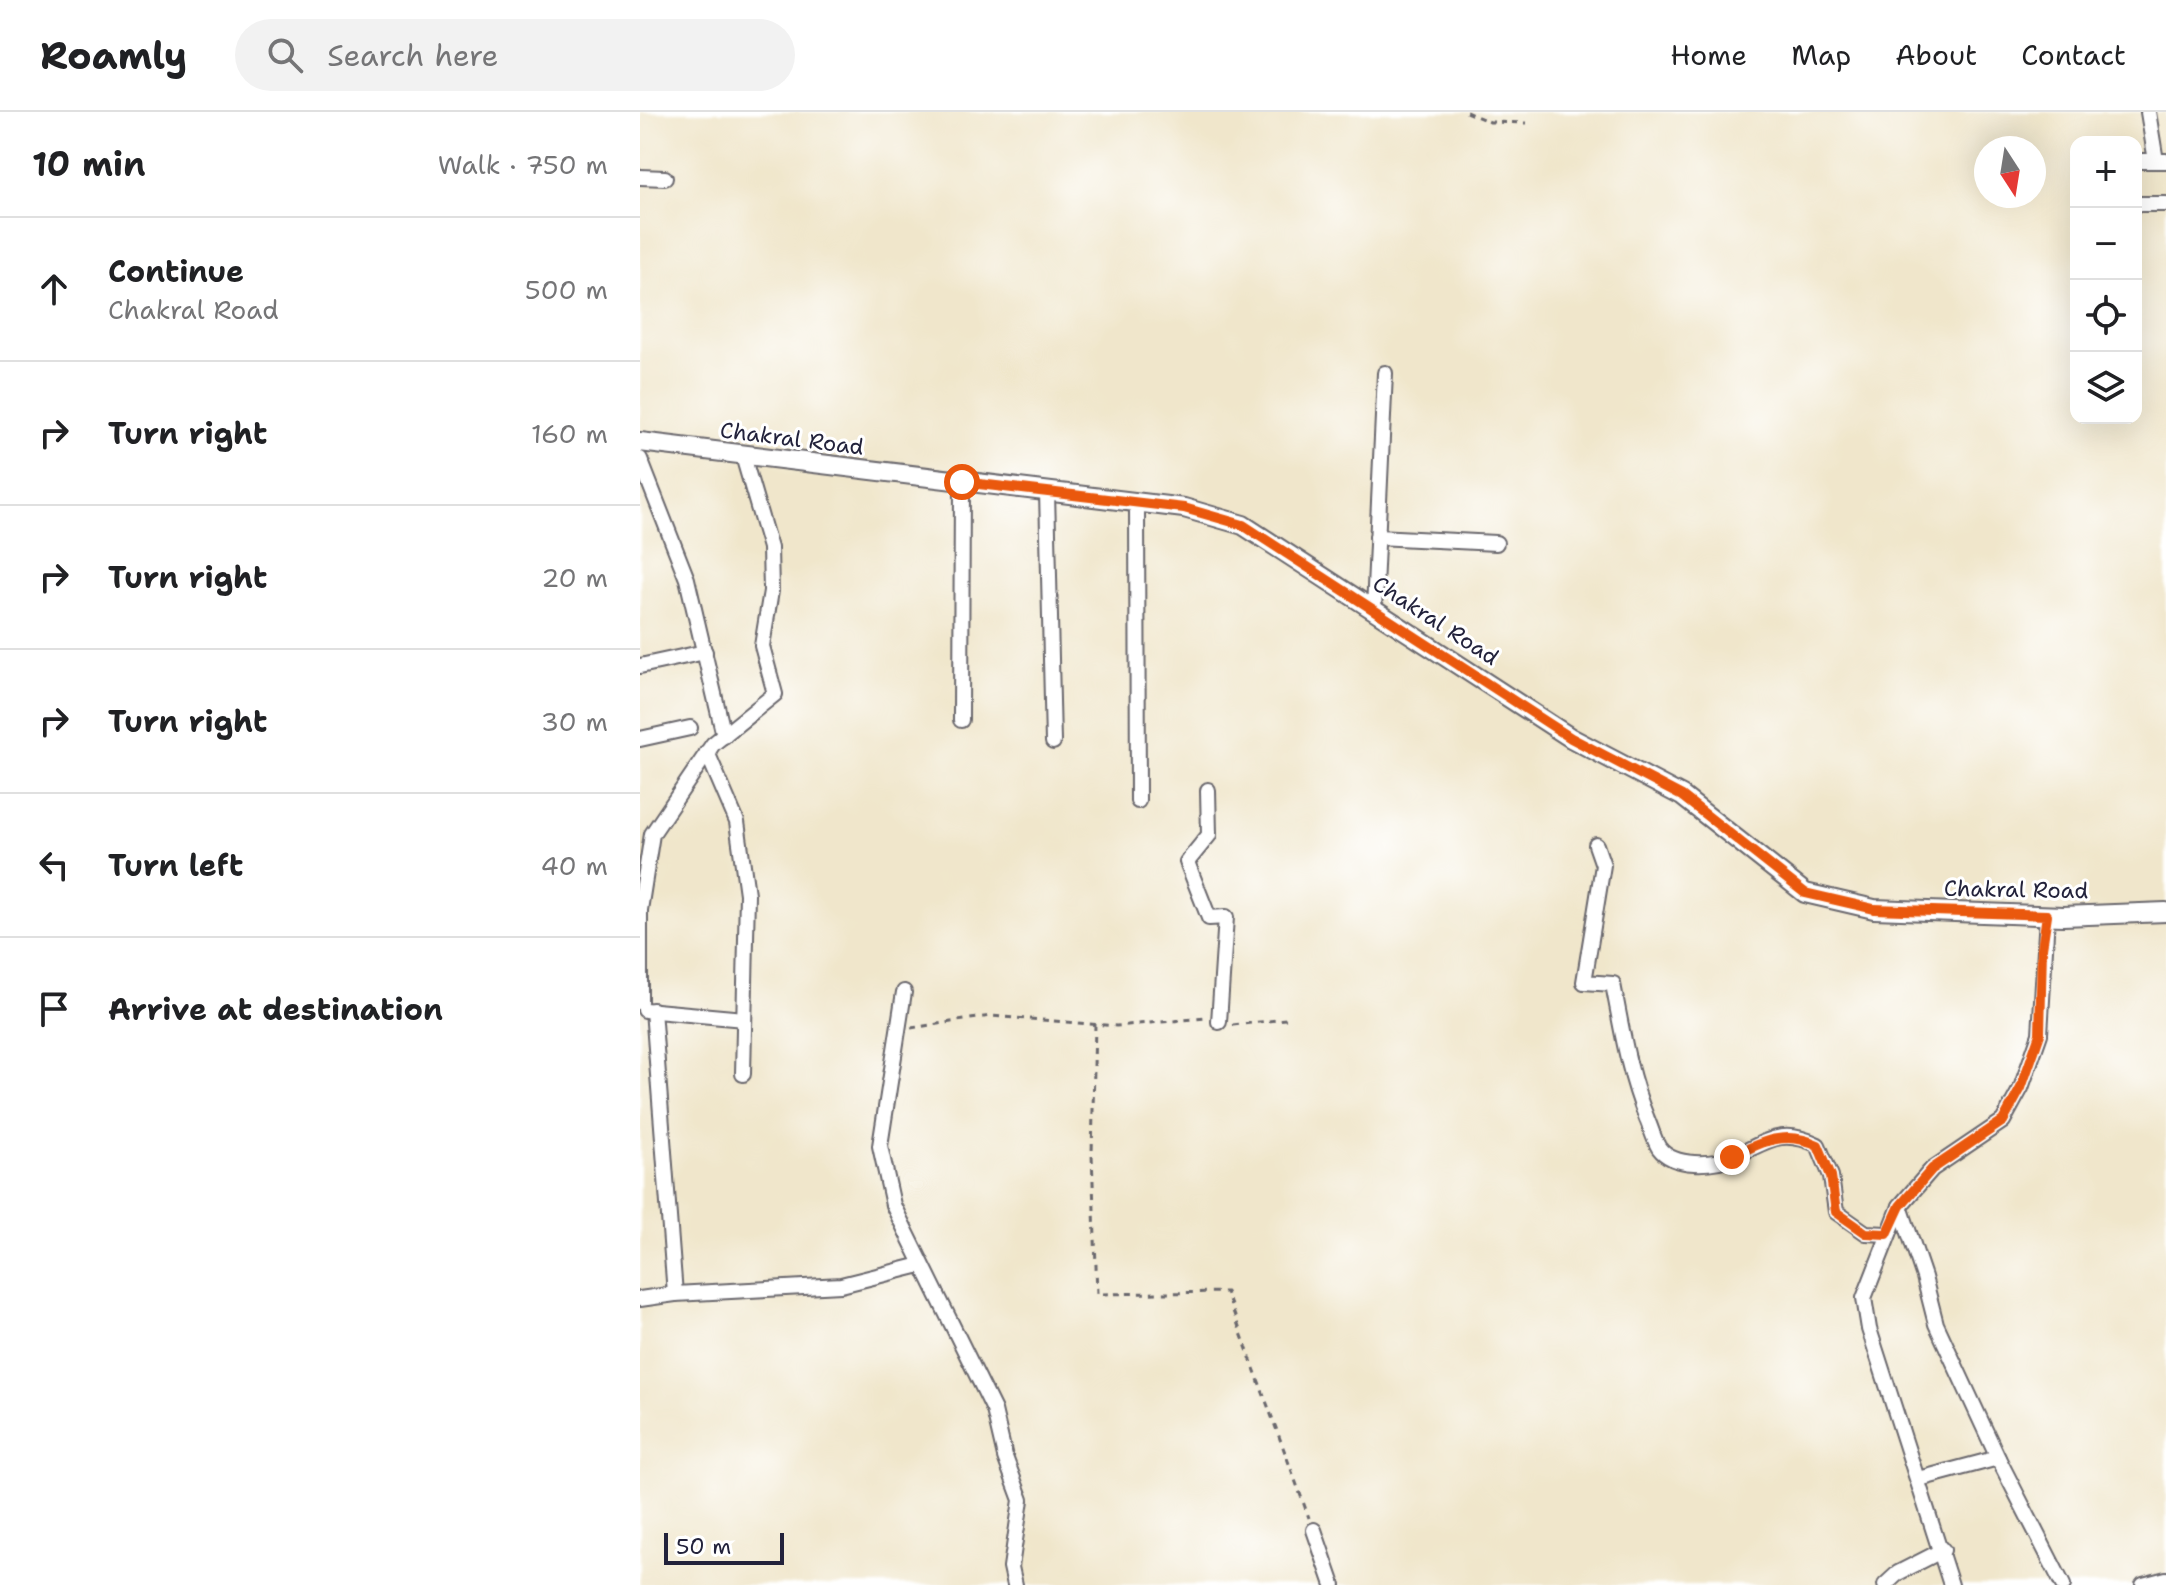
<!DOCTYPE html>
<meta charset="utf-8">
<style>
body{margin:0;font-family:"Shantell Sans",sans-serif;background:#f2f2f2;color:#202124}
.controls{position:absolute;right:24px;top:24px;display:grid;overflow:hidden;border-radius:16px;box-shadow:0 8px 32px #0002}
.controls button{width:72px;height:72px;display:grid;place-items:center;padding:0;border:0;border-bottom:2px solid #e0e0e0;background:#fff;color:#202124;font:40px sans-serif}
.compass{position:absolute;left:1334px;top:24px;width:72px;height:72px;border-radius:50%;background:#fff;box-shadow:0 8px 32px #0002;rotate:168deg}
.scale{position:absolute;left:24px;bottom:20px;width:120px;box-sizing:border-box;padding-left:8px;border:4px solid #22223b;border-top:0;font-size:22px;line-height:28px;white-space:nowrap;color:#22223b;-webkit-text-stroke:6px #fff;paint-order:stroke}
.stop{position:absolute;width:24px;height:24px;margin:-18px;border:6px solid #ea580c;border-radius:50%;background:#fff}
.stop.end{background:#ea580c;border-color:#fff;box-shadow:0 2px 8px #0008}
.list{margin:0;padding:0;list-style:none}
h2{display:flex;justify-content:space-between;align-items:center;height:104px;margin:0;padding:0 32px;font-size:34px}
h2 small{font-size:26px;font-weight:400;color:#757577}
.list li{display:grid;grid-template-columns:52px 1fr auto;gap:24px;align-items:center;box-sizing:border-box;height:144px;padding:0 32px;border-top:2px solid #e0e0e0}
.list b{display:block;font-size:30px;white-space:nowrap}
.list p{margin:0;font-size:26px;white-space:nowrap;color:#757577}
.list em{font-size:26px;font-style:normal;color:#757577}
.icon{flex:none;width:44px;height:44px;fill:none;stroke:currentColor;stroke-width:2;stroke-linecap:round;stroke-linejoin:round}
.map{position:relative;flex:none;width:1526px;height:1473px;overflow:hidden}
header{display:flex;align-items:center;gap:48px;box-sizing:border-box;height:112px;padding:0 40px;background:#fff;border-bottom:2px solid #e0e0e0}
header strong{font-size:38px}
nav{display:flex;gap:44px;margin-inline-start:auto;font-size:28px}
.search{width:560px;height:72px;background:#f2f2f2;display:flex;align-items:center;gap:20px;box-sizing:border-box;padding:0 28px;border-radius:44px;color:#757577;font-size:30px}
main{display:flex}
aside{flex:1;background:#fff}
.map>svg:first-child{display:block}
.lines{fill:none;stroke-linecap:round;stroke-linejoin:round}
.minor-casing{stroke:#6a676d;stroke-width:18}
.tertiary-casing{stroke:#6a676d;stroke-width:22}
.path{stroke:#6a676d;stroke-width:3;stroke-dasharray:6 6;stroke-linecap:butt}
.minor{stroke:#fff;stroke-width:14}
.tertiary{stroke:#fff;stroke-width:18}
.route{stroke:#ea580c;stroke-width:10}
.labels{text-anchor:middle;stroke-width:6;stroke-linejoin:round;paint-order:stroke}
.street-label{font-size:22px;fill:#22223b;stroke:#fff}
</style>
<header>
<strong>Roamly</strong>
<div class="search"><svg class="icon" aria-label="search" viewBox="0 0 24 24"><circle cx="10" cy="10" r="6"/><path d="M15 15l6 6"/></svg>Search here</div>
<nav><a>Home</a><a>Map</a><a>About</a><a>Contact</a></nav>
</header>
<main>
<aside>
<h2>10 min<small>Walk · 750 m</small></h2>
<ul class="list">
<li><svg class="icon" aria-label="ahead" viewBox="0 0 24 24"><path d="M12 20V5M6 11l6-6 6 6"/></svg><div><b>Continue</b><p>Chakral Road</p></div><em>500 m</em></li>
<li><svg class="icon" aria-label="right" viewBox="0 0 24 24"><path d="M7 20v-9h11M14 6l5 5-5 5"/></svg><div><b>Turn right</b></div><em>160 m</em></li>
<li><svg class="icon" aria-label="right" viewBox="0 0 24 24"><path d="M7 20v-9h11M14 6l5 5-5 5"/></svg><div><b>Turn right</b></div><em>20 m</em></li>
<li><svg class="icon" aria-label="right" viewBox="0 0 24 24"><path d="M7 20v-9h11M14 6l5 5-5 5"/></svg><div><b>Turn right</b></div><em>30 m</em></li>
<li><svg class="icon" aria-label="left" viewBox="0 0 24 24"><path d="M17 20v-9H6M10 6l-5 5 5 5"/></svg><div><b>Turn left</b></div><em>40 m</em></li>
<li><svg class="icon" aria-label="arrive" viewBox="0 0 24 24"><path d="M6 21V4h12l-3 4 3 4H6"/></svg><div><b>Arrive at destination</b></div></li>
</ul>
</aside>
<div class="map">
<svg width="1526" height="1473" viewBox="0 0 1526 1473">
<rect width="100%" height="100%" fill="#fff"/>
<filter id="ink" filterUnits="userSpaceOnUse"><feTurbulence type="fractalNoise" baseFrequency=".0125" numOctaves="2"/><feDisplacementMap in="SourceGraphic" scale="16" xChannelSelector="R" yChannelSelector="G"/><feConvolveMatrix kernelMatrix="1 2 1 2 8 2 1 2 1" color-interpolation-filters="sRGB"/></filter>
<filter id="wash" filterUnits="userSpaceOnUse"><feTurbulence type="fractalNoise" baseFrequency=".006" numOctaves="4" result="noise"/><feDisplacementMap in="SourceGraphic" scale="32" xChannelSelector="R" yChannelSelector="G"/><feGaussianBlur stdDeviation="1.8" result="paint"/><feColorMatrix in="noise" values="0 0 0 0 0 0 0 0 0 0 0 0 0 0 0 0 0 1.4 0 .05"/><feComposite in="paint" operator="in"/></filter>
<g filter="url(#wash)">
<rect width="100%" height="100%" fill="#f0e6cb"/>
</g>
<g filter="url(#ink)">
<g class="lines">
<defs>
<g id="minor">
<polyline points="1508,0 1516,49"/>
<polyline points="1496,49 1526,49"/>
<polyline points="0,65 25,66"/>
<polyline points="1496,92 1526,92"/>
<polyline points="0,347 47,467 84,624"/>
<polyline points="407,380 413,630"/>
<polyline points="497,391 498,689"/>
<polyline points="737,425 856,431"/>
<polyline points="734,497 745,261"/>
<polyline points="0,554 65,540"/>
<polyline points="321,608 322,370"/>
<polyline points="0,627 50,616"/>
<polyline points="67,640 97,710 107,782 103,962"/>
<polyline points="568,678 569,723 547,750 569,806 586,805 579,910"/>
<path d="M956 733 963 753 944 870 973 872C982 919 989 963 1007 1007 1011 1016 1014 1028 1019 1036 1034 1056 1073 1053 1093 1045 1127 1030 1140 1015 1178 1033L1191 1064 1196 1100 1226 1121 1247 1122"/>
<polyline points="264,880 240,1034 253,1093 354,1298 365,1345 381,1388 371,1455 375,1473"/>
<polyline points="0,890 0,798 12,722 73,632 135,582 122,534 131,479 130,436 103,344"/>
<polyline points="5,898 104,907"/>
<polyline points="13,898 35,1182"/>
<polyline points="1260,1094 1284,1165 1296,1212 1358,1346 1423,1473"/>
<polyline points="0,1187 35,1182 201,1173 281,1153"/>
<polyline points="1279,1367 1358,1346"/>
<polyline points="674,1418 693,1473"/>
<polyline points="1245,1473 1258,1461 1303,1438"/>
<polyline points="1311,1473 1229,1217 1224,1186 1260,1094 1292,1057 1363,1009 1381,976 1400,922 1407,803"/>
<polyline points="1503,1473 1526,1467"/>
</g>
<polyline id="tertiary" points="0,330 544,396 603,413 931,626 1042,684 1165,781 1234,797 1423,804 1526,800"/>
</defs>
<!-- minor casing -->
<use href="#minor" class="minor-casing"/>
<!-- tertiary casing -->
<use href="#tertiary" class="tertiary-casing"/>
<!-- path -->
<g class="path">
<polyline points="826,0 850,10 887,11"/>
<polyline points="455,912 452,1042 457,1182 586,1180 669,1406"/>
<polyline points="593,913 646,907"/>
<polyline points="271,916 351,904 476,914 566,906"/>
</g>
<!-- minor -->
<use href="#minor" class="minor"/>
<!-- tertiary -->
<use href="#tertiary" class="tertiary"/>
</g>
</g>
<g class="lines" filter="url(#ink)">
<!-- route -->
<path class="route" d="M322 370 544 396 603 413 931 626 1042 684 1165 781 1234 797 1407 803 1402 836 1400 922 1381 976 1363 1009 1292 1057 1260 1094 1247 1122 1226 1121 1196 1100 1191 1064 1178 1033C1147 1018 1121 1029 1092 1045"/>
</g>
<g class="labels">
<!-- street labels -->
<g class="street-label">
<text transform="translate(152 326) rotate(7)" y="8">Chakral Road</text>
<text transform="translate(796 508) rotate(33)" y="8">Chakral Road</text>
<text transform="translate(1376 777) rotate(1)" y="8">Chakral Road</text>
</g>
</g>
</svg>
<div class="controls">
<button>+</button>
<button>−</button>
<button><svg class="icon" aria-label="locate" viewBox="0 0 24 24"><circle cx="12" cy="12" r="6"/><path d="M12 2v4M12 18v4M2 12h4M18 12h4"/></svg></button>
<button><svg class="icon" aria-label="layers" viewBox="0 0 24 24"><path d="M12 4l9 5-9 5-9-5zM3 14l9 5 9-5"/></svg></button>
</div>
<svg class="compass" viewBox="-18 -18 36 36"><path d="M0-13l5 13h-10z" fill="#e53935"/><path d="M0 13l5-13h-10z" fill="#757577"/></svg>
<div class="scale">50 m</div>
<div class="stop" style="left:322px;top:370px"></div>
<div class="stop end" style="left:1092px;top:1045px"></div>
</div>
</main>
